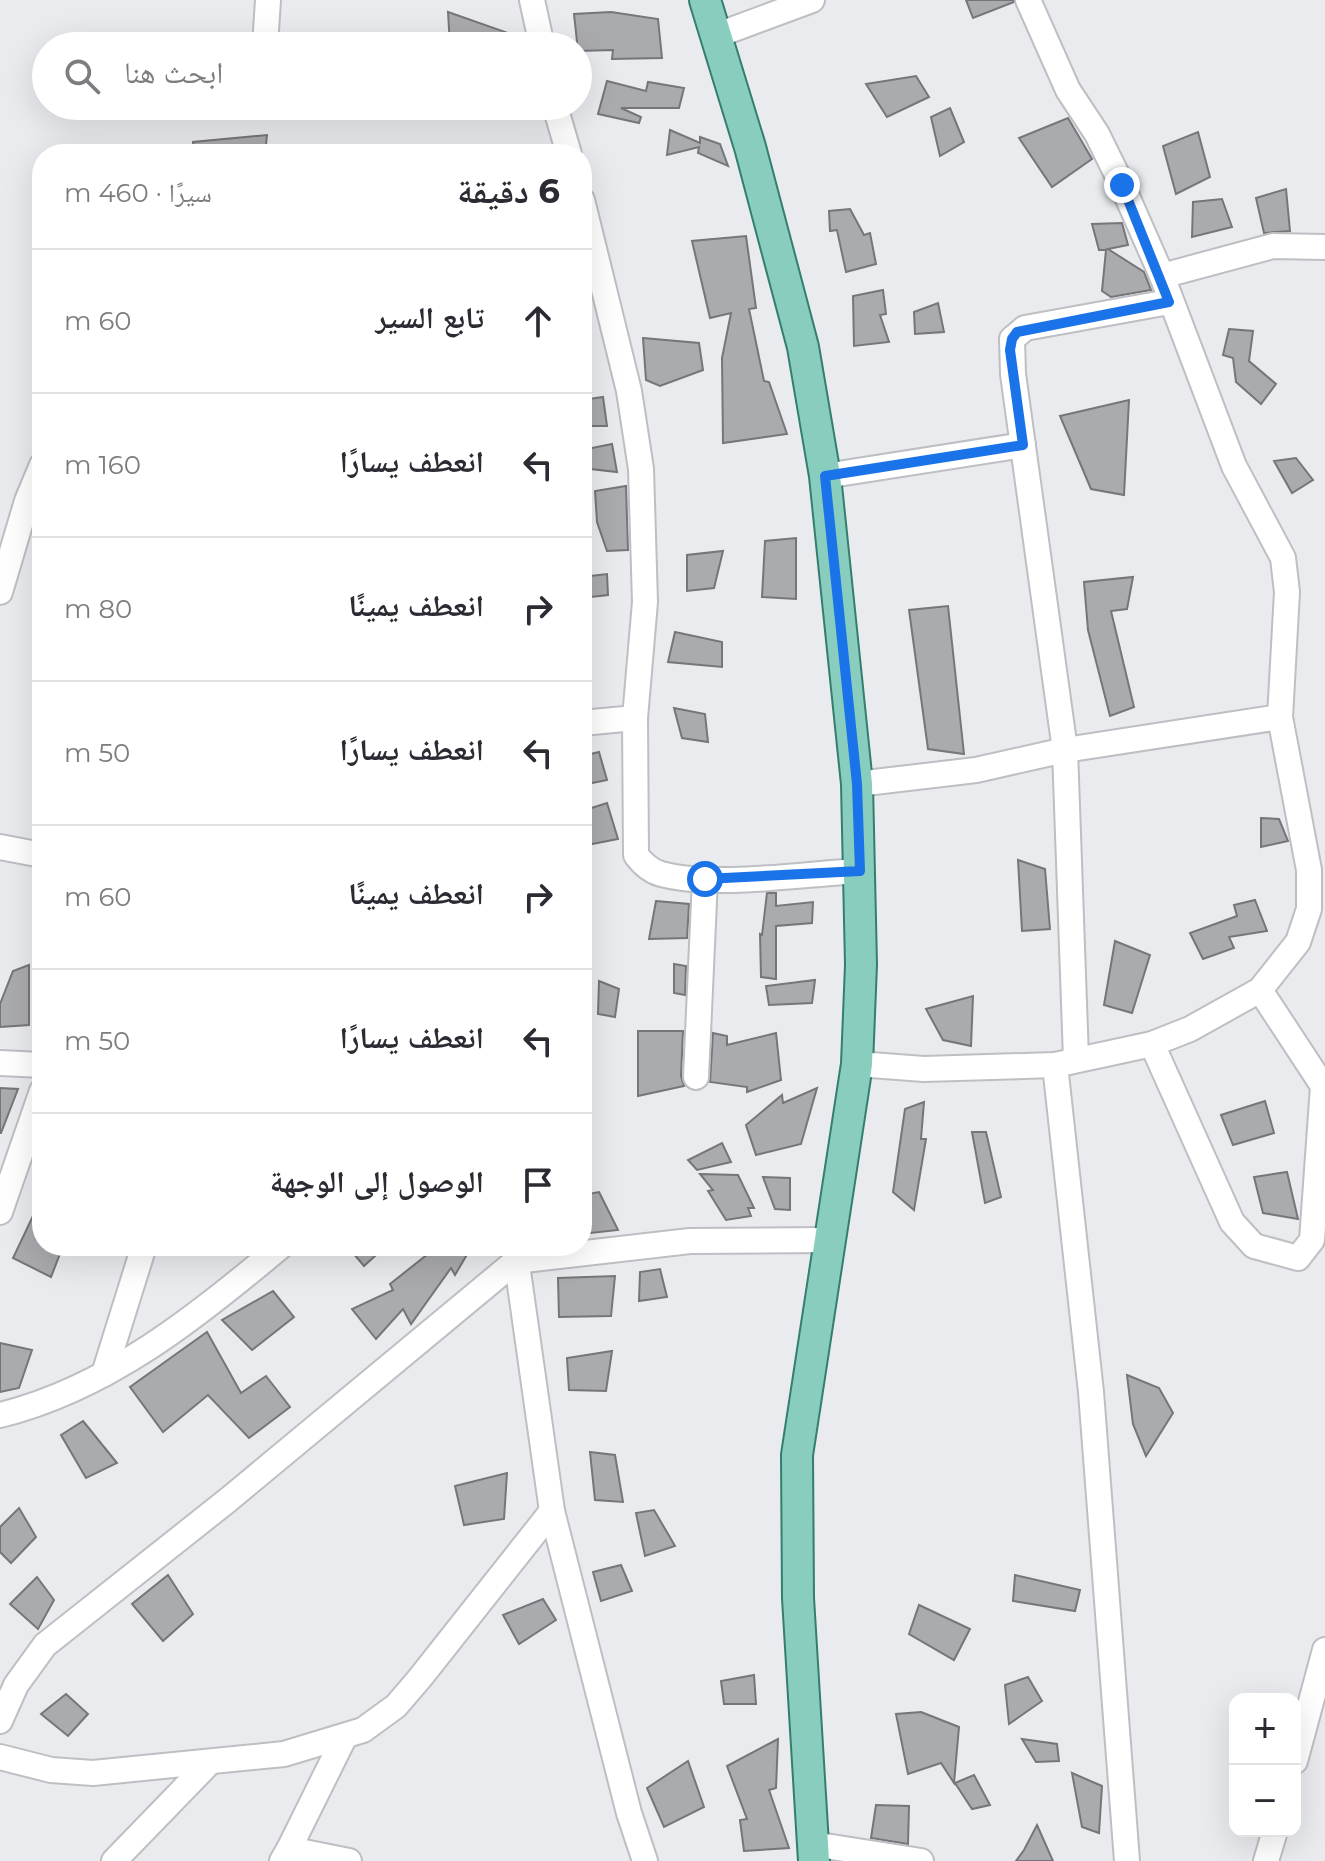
<!DOCTYPE html>
<html lang="ar">
<meta charset="utf-8">
<style>
body{margin:0;font-family:Montserrat,"Noto Naskh Arabic",sans-serif;background:#f7f7f7;color:#2b2b33;direction:rtl}
.controls{position:absolute;right:24px;bottom:24px;display:grid;overflow:hidden;border-radius:16px;box-shadow:0 8px 32px #0002}
.controls button{width:72px;height:72px;display:grid;place-items:center;padding:0;border:0;border-bottom:2px solid #e1e1e2;background:#fff;color:#2b2b33;font:40px sans-serif}
.stop{position:absolute;width:24px;height:24px;margin:-18px;border:6px solid #1a73e8;border-radius:50%;background:#fff}
.stop.end{background:#1a73e8;border-color:#fff;box-shadow:0 2px 8px #0008}
.list{margin:0;padding:0;list-style:none}
h2{display:flex;justify-content:space-between;align-items:center;height:104px;margin:0;padding:0 32px;font-size:34px}
h2 small{font-size:26px;font-weight:400;color:#7c7c81}
.list li{display:grid;grid-template-columns:52px 1fr auto;gap:24px;align-items:center;box-sizing:border-box;height:144px;padding:0 32px;border-top:2px solid #e1e1e2}
.list b{display:block;font-size:30px;white-space:nowrap}
.list em{font-size:26px;font-style:normal;color:#7c7c81}
.icon{flex:none;width:44px;height:44px;fill:none;stroke:currentColor;stroke-width:2;stroke-linecap:round;stroke-linejoin:round}
.map{position:relative;flex:none;width:1325px;height:1861px;overflow:hidden;direction:ltr}
.search{position:absolute;background:#fff;box-shadow:0 8px 32px #0002;left:32px;top:32px;width:560px;height:88px;display:flex;align-items:center;gap:20px;box-sizing:border-box;padding:0 28px;border-radius:44px;color:#7c7c81;font-size:30px}
.panel{position:absolute;background:#fff;box-shadow:0 8px 32px #0002;left:32px;top:144px;width:560px;height:1112px;border-radius:32px;direction:rtl}
.map>svg:first-child{display:block}
.building{fill:#aaabaf;stroke:#76767a;stroke-width:2}
.lines{fill:none;stroke-linecap:round;stroke-linejoin:round}
.minor-casing{stroke:#bebfc3;stroke-width:28}
.major-casing{stroke:#347e6f;stroke-width:34}
.minor{stroke:#fff;stroke-width:24}
.major{stroke:#89cdbe;stroke-width:30}
.route{stroke:#1a73e8;stroke-width:10}
</style>
<div class="map">
<svg width="1325" height="1861" viewBox="0 0 1325 1861">
<rect width="100%" height="100%" fill="#eaebef"/>
<!-- building -->
<g class="building">
<polygon points="966,0 1013,0 1014,2 973,18"/>
<polygon points="448,12 525,39 527,46 450,46"/>
<polygon points="611,12 658,19 662,58 612,59 613,50 578,51 574,14"/>
<polygon points="916,76 929,97 887,117 866,84"/>
<polygon points="607,81 646,91 648,82 684,88 679,108 621,108 641,117 639,123 598,114"/>
<polygon points="950,108 964,142 940,156 931,117"/>
<polygon points="1068,118 1092,159 1052,187 1019,138"/>
<polygon points="670,130 700,143 700,137 720,144 728,166 698,153 699,147 667,155"/>
<polygon points="1198,132 1210,177 1176,194 1163,146"/>
<polygon points="267,135 265,154 194,154 193,142"/>
<polygon points="1286,189 1290,231 1264,233 1256,198"/>
<polygon points="1222,199 1232,227 1192,237 1193,202"/>
<polygon points="850,209 864,235 870,233 876,264 846,272 837,230 830,231 829,211"/>
<polygon points="1122,223 1128,245 1108,249 1144,272 1151,290 1111,297 1102,291 1106,250 1099,250 1092,224"/>
<polygon points="746,236 756,308 749,309 764,381 769,382 787,434 723,443 722,358 731,313 710,318 692,241"/>
<polygon points="883,290 886,314 880,315 889,342 854,346 853,296"/>
<polygon points="938,303 944,332 915,334 914,312"/>
<polygon points="1229,329 1253,331 1249,361 1276,384 1261,404 1236,382 1233,358 1223,355"/>
<polygon points="643,338 699,343 703,370 660,386 646,380"/>
<polygon points="603,397 607,426 582,426 582,400"/>
<polygon points="1129,400 1124,495 1091,489 1060,416"/>
<polygon points="612,444 617,472 582,468 582,450"/>
<polygon points="1296,458 1313,480 1292,493 1274,461"/>
<polygon points="626,486 628,550 607,551 597,522 595,491"/>
<polygon points="796,538 796,599 762,597 765,541"/>
<polygon points="723,551 714,588 687,591 687,555"/>
<polygon points="607,574 608,595 582,598 582,577"/>
<polygon points="1133,577 1127,609 1111,611 1134,707 1110,716 1088,630 1084,582"/>
<polygon points="948,606 964,754 928,749 909,610"/>
<polygon points="675,632 722,642 722,667 668,662"/>
<polygon points="674,708 705,714 708,742 682,738"/>
<polygon points="599,752 607,780 582,785 582,756"/>
<polygon points="607,803 618,839 582,846 582,811"/>
<polygon points="1261,818 1279,819 1288,841 1261,847"/>
<polygon points="1018,860 1045,869 1050,929 1022,931"/>
<polygon points="767,893 776,893 776,906 813,902 812,923 776,926 776,979 761,977 760,934 762,935"/>
<polygon points="1255,900 1267,931 1229,937 1234,948 1203,959 1190,933 1237,916 1234,905"/>
<polygon points="656,901 689,904 687,938 649,939"/>
<polygon points="1115,941 1150,955 1132,1013 1104,1005"/>
<polygon points="674,964 686,966 685,995 674,993"/>
<polygon points="29,965 29,1025 0,1027 0,1004 13,971"/>
<polygon points="815,980 812,1003 769,1005 766,986"/>
<polygon points="599,981 619,989 615,1017 598,1014"/>
<polygon points="973,996 971,1046 943,1040 926,1009"/>
<polygon points="638,1031 683,1031 681,1076 684,1086 638,1096"/>
<polygon points="713,1033 727,1036 727,1045 776,1033 781,1080 747,1092 747,1087 710,1082"/>
<polygon points="0,1088 18,1089 1,1133 0,1133"/>
<polygon points="817,1088 801,1144 756,1155 746,1125 782,1095 783,1103"/>
<polygon points="1265,1101 1274,1133 1233,1145 1221,1115"/>
<polygon points="924,1102 921,1139 926,1139 914,1210 893,1192 905,1109"/>
<polygon points="972,1132 986,1132 1001,1197 985,1203"/>
<polygon points="722,1143 731,1162 697,1170 688,1160"/>
<polygon points="1287,1172 1298,1219 1263,1213 1254,1177"/>
<polygon points="700,1174 738,1175 754,1208 748,1208 751,1216 726,1220 708,1191 713,1190"/>
<polygon points="763,1177 790,1178 790,1210 775,1209"/>
<polygon points="599,1192 618,1230 582,1234 582,1195"/>
<polygon points="42,1197 42,1246 63,1246 51,1277 13,1258"/>
<polygon points="347,1246 386,1246 364,1266"/>
<polygon points="438,1246 472,1246 455,1275 451,1268 411,1324 403,1309 376,1339 352,1309 393,1290 390,1284"/>
<polygon points="660,1269 667,1297 639,1301 640,1272"/>
<polygon points="615,1276 611,1316 559,1317 558,1278"/>
<polygon points="273,1291 294,1317 252,1350 222,1320"/>
<polygon points="207,1332 241,1393 266,1376 290,1407 249,1438 208,1395 163,1432 130,1387"/>
<polygon points="0,1343 32,1350 19,1388 0,1392"/>
<polygon points="612,1351 606,1391 569,1390 567,1358"/>
<polygon points="1127,1375 1159,1388 1173,1413 1146,1456 1133,1424"/>
<polygon points="83,1421 117,1463 86,1478 61,1435"/>
<polygon points="590,1452 615,1455 623,1502 595,1500"/>
<polygon points="507,1473 504,1519 464,1525 455,1486"/>
<polygon points="19,1508 36,1537 11,1563 0,1552 0,1527"/>
<polygon points="654,1510 675,1546 645,1556 636,1513"/>
<polygon points="621,1565 632,1591 601,1601 593,1572"/>
<polygon points="168,1575 193,1614 163,1641 132,1604"/>
<polygon points="1015,1575 1080,1590 1075,1611 1013,1601"/>
<polygon points="37,1577 54,1600 38,1629 10,1604"/>
<polygon points="543,1599 556,1620 519,1644 503,1615"/>
<polygon points="919,1605 970,1629 954,1660 909,1634"/>
<polygon points="754,1675 756,1704 724,1704 721,1681"/>
<polygon points="1028,1677 1042,1701 1009,1724 1005,1685"/>
<polygon points="66,1694 88,1714 68,1736 41,1714"/>
<polygon points="921,1712 959,1727 954,1783 941,1763 908,1774 896,1714"/>
<polygon points="778,1739 776,1788 769,1790 789,1848 744,1851 740,1820 747,1819 727,1766"/>
<polygon points="1022,1739 1057,1744 1059,1761 1036,1762"/>
<polygon points="688,1761 704,1807 664,1827 647,1788"/>
<polygon points="1072,1773 1102,1786 1099,1833 1082,1827"/>
<polygon points="974,1775 990,1805 972,1809 955,1783"/>
<polygon points="876,1805 909,1806 908,1844 871,1838"/>
<polygon points="1037,1825 1053,1861 1016,1861 1024,1850"/>
</g>
<g class="lines">
<defs>
<g id="minor">
<polyline points="532,0 542,46"/>
<polyline points="715,36 812,0"/>
<polyline points="265,46 268,0"/>
<polyline points="555,106 569,154"/>
<path d="M582 200 629 391 641 469 645 602 635 718 636 855C642 863 650 871 661 874 714 888 803 874 860 871"/>
<polyline points="1162,276 1273,246 1325,247"/>
<polyline points="825,476 1023,445"/>
<polyline points="0,592 27,501 42,465"/>
<polyline points="582,723 635,718"/>
<polyline points="857,784 976,770 1065,750 1280,717"/>
<polyline points="0,847 42,855"/>
<polyline points="1152,1044 1232,1222 1254,1246 1298,1258 1312,1240 1323,1086 1260,990"/>
<polyline points="1076,1059 1065,750 1013,374 1012,339 1025,328 1169,302"/>
<polyline points="0,1063 42,1065"/>
<polyline points="857,1064 924,1069 1055,1065 1152,1044 1190,1029 1260,990 1298,942 1309,909 1309,870 1280,717 1287,592 1283,558 1234,466 1162,276 1122,185 1097,134 1068,90 1028,0"/>
<polyline points="1055,1065 1091,1392 1127,1861"/>
<polyline points="696,1077 705,879"/>
<polyline points="0,1212 42,1091"/>
<polyline points="515,1250 552,1511 629,1813 645,1861"/>
<polyline points="104,1374 144,1246"/>
<path d="M0 1415C107 1389 198 1316 281 1246"/>
<polyline points="0,1721 16,1685 45,1645 228,1500 516,1261 690,1241 828,1240"/>
<polyline points="0,1757 51,1770 93,1773 284,1754 363,1730 396,1706 420,1678 552,1511"/>
<polyline points="1295,1761 1325,1650"/>
<polyline points="813,1844 921,1861"/>
<polyline points="289,1849 344,1738"/>
<polyline points="114,1861 209,1763"/>
<polyline points="282,1861 289,1849 349,1861"/>
<polyline points="1266,1861 1275,1831"/>
</g>
<polyline id="major" points="705,0 750,147 803,347 825,476 857,784 861,965 857,1064 797,1455 798,1598 814,1861"/>
</defs>
<!-- minor casing -->
<use href="#minor" class="minor-casing"/>
<!-- major casing -->
<use href="#major" class="major-casing"/>
<!-- minor -->
<use href="#minor" class="minor"/>
<!-- major -->
<use href="#major" class="major"/>
</g>
<g class="lines">
<!-- route -->
<polyline class="route" points="705,879 860,871 857,784 825,476 1023,445 1010,350 1012,339 1017,332 1169,302 1122,185"/>
</g>
</svg>
<div class="controls">
<button>+</button>
<button>−</button>
</div>
<div class="stop" style="left:705px;top:879px"></div>
<div class="stop end" style="left:1122px;top:185px"></div>
<div class="search"><svg class="icon" aria-label="search" viewBox="0 0 24 24"><circle cx="10" cy="10" r="6"/><path d="M15 15l6 6"/></svg>ابحث هنا</div>
<section class="panel">
<h2>6 دقيقة<small>سيرًا · 460 m</small></h2>
<ul class="list">
<li><svg class="icon" aria-label="ahead" viewBox="0 0 24 24"><path d="M12 20V5M6 11l6-6 6 6"/></svg><div><b>تابع السير</b></div><em>60 m</em></li>
<li><svg class="icon" aria-label="left" viewBox="0 0 24 24"><path d="M17 20v-9H6M10 6l-5 5 5 5"/></svg><div><b>انعطف يسارًا</b></div><em>160 m</em></li>
<li><svg class="icon" aria-label="right" viewBox="0 0 24 24"><path d="M7 20v-9h11M14 6l5 5-5 5"/></svg><div><b>انعطف يمينًا</b></div><em>80 m</em></li>
<li><svg class="icon" aria-label="left" viewBox="0 0 24 24"><path d="M17 20v-9H6M10 6l-5 5 5 5"/></svg><div><b>انعطف يسارًا</b></div><em>50 m</em></li>
<li><svg class="icon" aria-label="right" viewBox="0 0 24 24"><path d="M7 20v-9h11M14 6l5 5-5 5"/></svg><div><b>انعطف يمينًا</b></div><em>60 m</em></li>
<li><svg class="icon" aria-label="left" viewBox="0 0 24 24"><path d="M17 20v-9H6M10 6l-5 5 5 5"/></svg><div><b>انعطف يسارًا</b></div><em>50 m</em></li>
<li><svg class="icon" aria-label="arrive" viewBox="0 0 24 24"><path d="M6 21V4h12l-3 4 3 4H6"/></svg><div><b>الوصول إلى الوجهة</b></div></li>
</ul>
</section>
</div>
